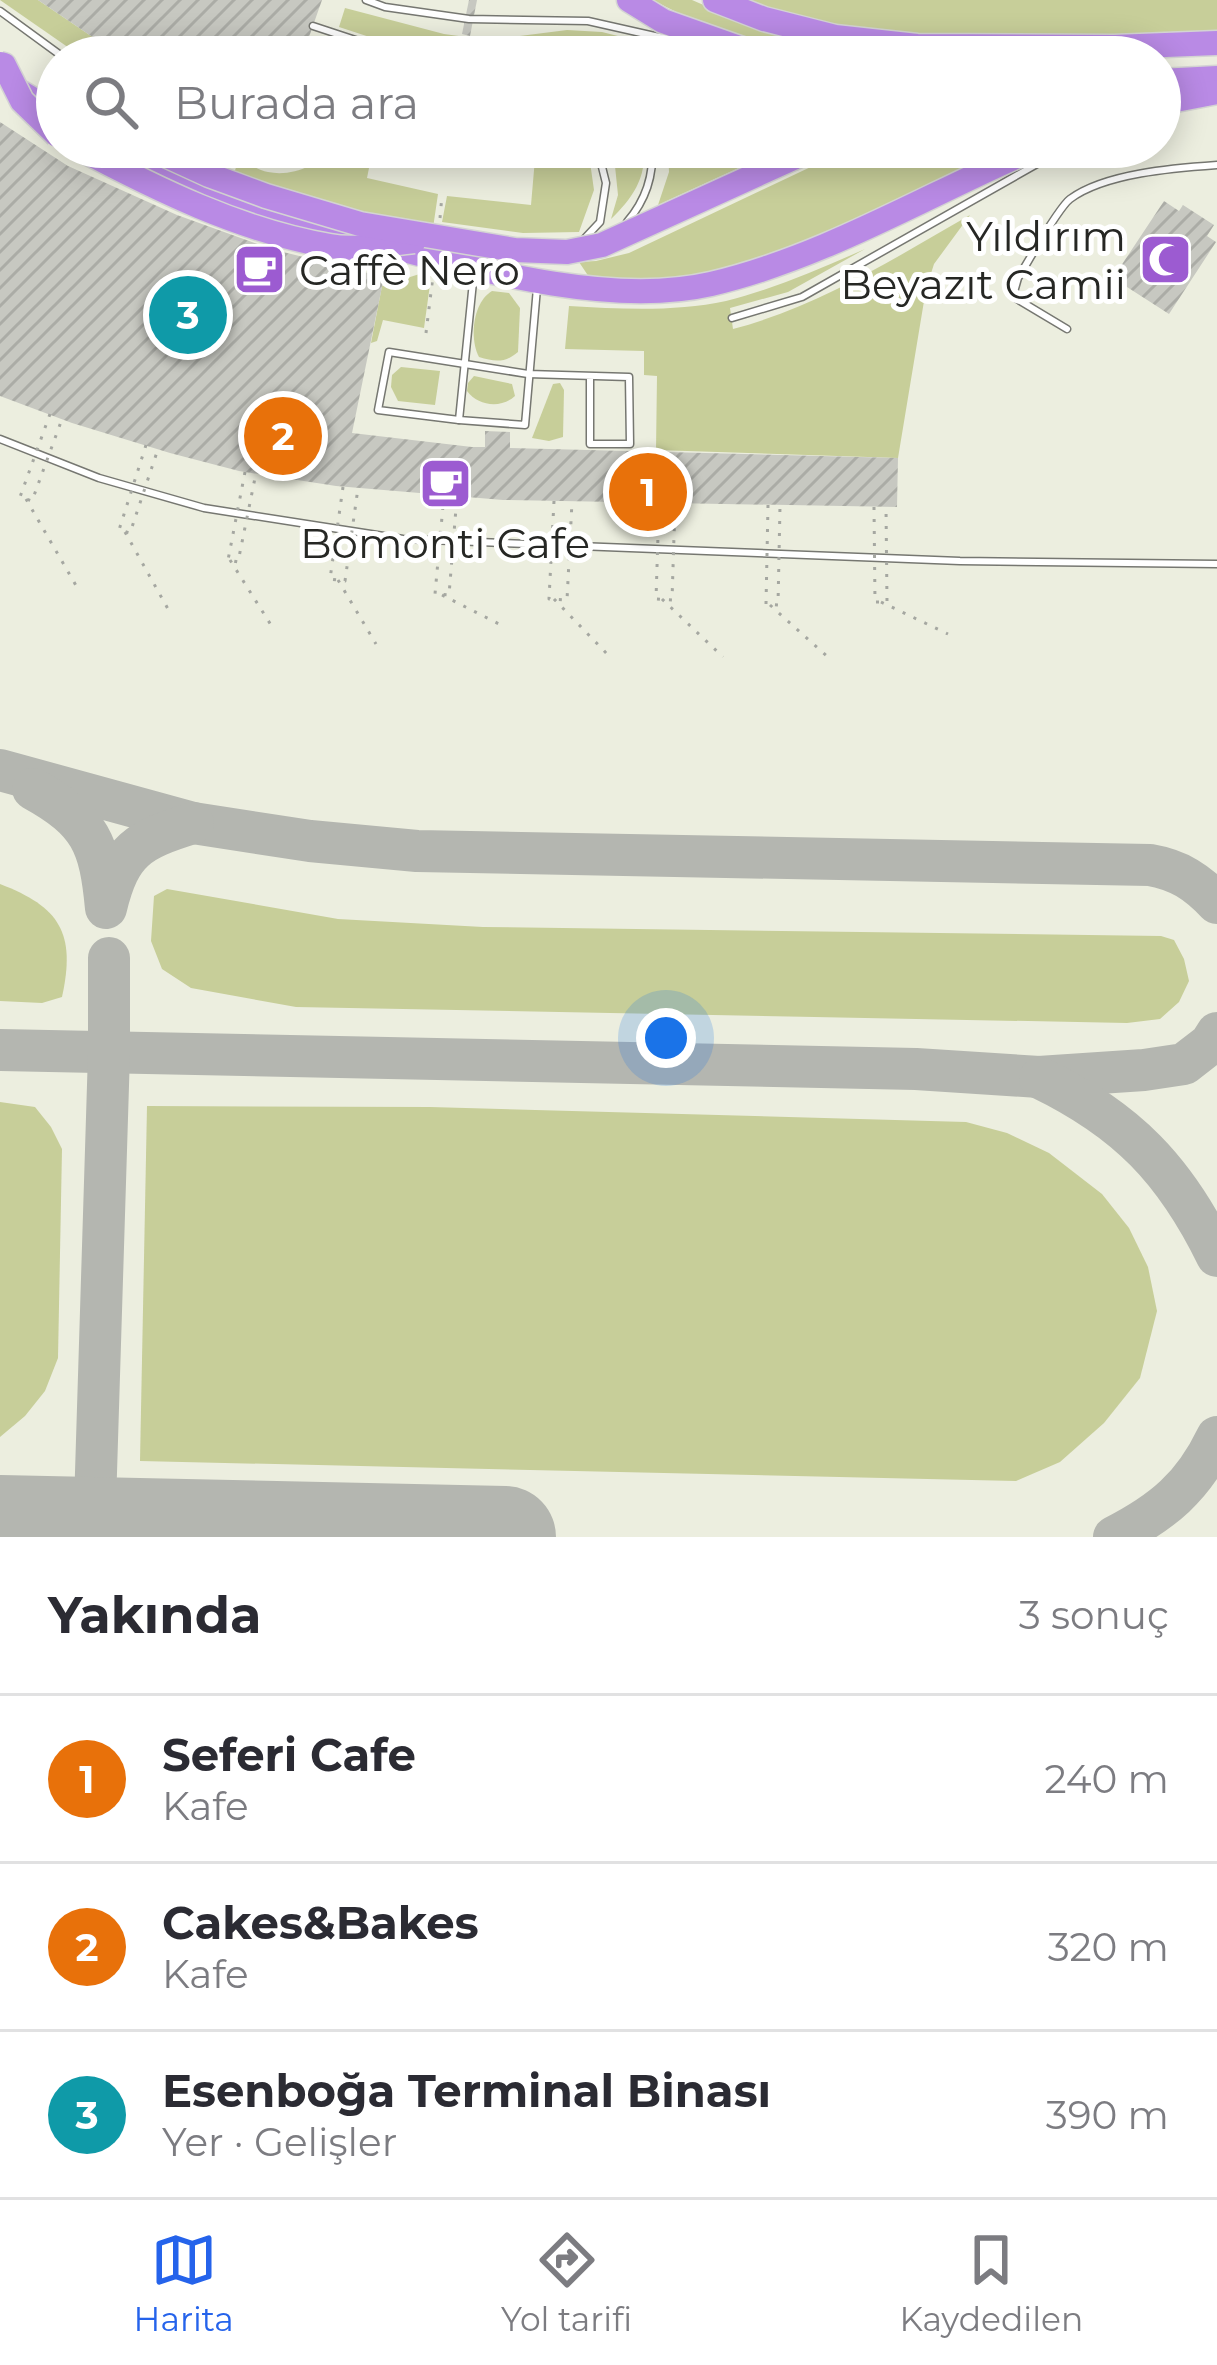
<!DOCTYPE html>
<html lang="tr">
<meta charset="utf-8">
<style>
body{margin:0;font-family:Montserrat,sans-serif;background:#f7f7f7;color:#2b2b33}
.you{position:absolute;left:666px;top:1038px;width:42px;height:42px;margin:-30px;border:9px solid #fff;border-radius:50%;background:#1a73e8;box-shadow:0 0 0 18px #1a73e833}
.badge{display:grid;place-items:center;width:78px;height:78px;border-radius:50%;background:#2563eb;color:#fff;font-size:39px;font-weight:700}
.pin{position:absolute;translate:-50% -50%;border:6px solid #fff;box-shadow:0 3px 12px #0006}
.list{margin:0;padding:0;list-style:none}
h2{display:flex;justify-content:space-between;align-items:center;height:156px;margin:0;padding:0 48px;font-size:51px}
h2 small{font-size:39px;font-weight:400;color:#7c7c81}
.list li{display:grid;grid-template-columns:78px 1fr auto;gap:36px;align-items:center;box-sizing:border-box;height:168px;padding:0 48px;border-top:3px solid #e1e1e2}
.list b{display:block;font-size:45px;white-space:nowrap}
.list p{margin:0;font-size:39px;white-space:nowrap;color:#7c7c81}
.list em{font-size:39px;font-style:normal;color:#7c7c81}
.icon{flex:none;width:66px;height:66px;fill:none;stroke:currentColor;stroke-width:2;stroke-linecap:round;stroke-linejoin:round}
.map{position:relative;flex:none;width:1217px;height:1537px;overflow:hidden}
.search{position:absolute;background:#fff;box-shadow:0 6px 30px #0003;left:36px;right:36px;top:36px;height:132px;display:flex;align-items:center;gap:30px;box-sizing:border-box;padding:0 42px;border-radius:66px;color:#7c7c81;font-size:45px}
.sheet{height:660px;background:#fff}
nav{display:flex;justify-content:space-around;align-items:center;box-sizing:border-box;height:168px;border-top:3px solid #e1e1e2;background:#fff;font-size:33px;color:#7c7c81}
nav a{display:grid;justify-items:center;gap:6px}
nav .on{color:#2563eb}
.map>svg:first-child{display:block}
.built{fill:#eceedf;fill-rule:evenodd}
.green{fill:#c7ce99}
.lines{fill:none;stroke-linecap:round;stroke-linejoin:round}
.taxiway{stroke:#b4b6b0;stroke-width:42}
.runway{stroke:#b4b6b0;stroke-width:102}
.building{fill:url(#building-hatch)}
.lane-casing{stroke:#767771;stroke-width:9}
.highway-casing{stroke:#d4d4d3;stroke-width:27}
.path{stroke:#a5a7a1;stroke-width:3;stroke-dasharray:3 9;stroke-linecap:butt}
.lane{stroke:#fff;stroke-width:6}
.highway{stroke:#b98ae5;stroke-width:24}
.highway-bridge-casing{stroke:#d4d4d3;stroke-width:27;stroke-linecap:butt}
.path-bridge{stroke:#a5a7a1;stroke-width:3;stroke-dasharray:3 9;stroke-linecap:butt}
.highway-bridge{stroke:#b98ae5;stroke-width:24}
.labels{text-anchor:middle;stroke-width:10;stroke-linejoin:round;paint-order:stroke}
.poi-label{font-size:42px;fill:#262724;stroke:#fff;text-anchor:end}
</style>
<div class="map">
<svg width="1217" height="1537" viewBox="0 0 1217 1537">
<defs>
<pattern id="building-hatch" width="6" height="6" patternUnits="userSpaceOnUse" patternTransform="scale(3)"><rect width="6" height="6" fill="#c7c8c1"/><path d="M-1 1l2-2M0 6l6-6M5 7l2-2" fill="none" stroke="#abaca6"/></pattern>
</defs>
<rect width="100%" height="100%" fill="#f7f9f1"/>
<!-- built -->
<path class="built" d="M0 0H1217V1537H0ZM57 57H1160V147H57Z"/>
<!-- green -->
<g class="green">
<polygon points="0,0 38,0 122,57 82,57"/>
<path d="M653 0H692L722 13 931 57C893 57 848 62 810 57 760 51 698 24 653 0Z"/>
<path d="M746 0H1217V31C1064 35 892 53 746 0Z"/>
<polygon points="345,8 444,34 488,40 567,30 602,32 701,57 466,57 391,44 339,27"/>
<path d="M333 147 373 148 367 178 438 194 433 228 393 222 233 176 239 159C248 163 258 170 268 172 292 177 319 165 333 147Z"/>
<polygon points="536,147 588,148 594,190 579,232 523,233 442,222 447,196 531,205"/>
<path d="M613 147H643C648 177 631 200 611 219L618 195Z"/>
<polygon points="668,147 785,147 658,205 669,172"/>
<polygon points="853,147 1017,147 839,232 726,273 658,281 589,277 579,262 596,261 629,253"/>
<path d="M970 215 934 264 926 289 898 458 656 450 657 376 644 375V351L565 349 569 306C620 309 676 312 726 301 774 289 820 269 865 249L788 292 730 308 733 329C820 306 893 259 970 215Z"/>
<polygon points="432,270 424,328 383,320 377,341 371,343 382,286"/>
<path d="M492 291 509 293 520 308 518 352C505 363 495 362 479 357 469 338 473 302 492 291Z"/>
<polygon points="401,367 440,371 435,405 398,401 391,387 392,375"/>
<path d="M474 376 512 384 515 396C501 409 478 406 467 391L468 383Z"/>
<polygon points="560,383 564,390 563,437 549,441 532,438 553,384"/>
<path d="M0 884C60 907 76 933 62 997L42 1003 0 1001Z"/>
<polygon points="167,889 338,919 483,927 1161,936 1174,940 1184,959 1189,981 1179,1002 1160,1019 1127,1023 296,1007 191,988 162,969 151,941 154,896"/>
<polygon points="0,1102 35,1107 51,1127 62,1149 58,1358 45,1391 25,1416 0,1437"/>
<polygon points="147,1106 430,1107 966,1122 1007,1133 1049,1153 1102,1194 1129,1228 1148,1267 1157,1311 1140,1378 1104,1423 1060,1462 1016,1481 140,1461"/>
</g>
<g class="lines">
<!-- taxiway -->
<g class="taxiway">
<path d="M0 770 193 823 310 841 417 851 1150 865C1179 870 1197 882 1217 903"/>
<path d="M33 789C91 821 100 844 106 908 120 850 138 840 193 823"/>
<polyline points="0,1050 916,1069 1039,1077 1144,1070 1184,1064 1210,1044 1217,1033"/>
<path d="M1040 1078C1127 1120 1175 1170 1217 1256"/>
<polyline points="94,1537 109,1053 109,958"/>
<path d="M1114 1537C1163 1512 1193 1487 1217 1437"/>
</g>
<!-- runway -->
<polyline class="runway" points="0,1526 505,1537"/>
</g>
<!-- building -->
<g class="building">
<polygon points="38,0 322,0 302,57 122,57"/>
<polygon points="469,0 477,0 470,36 462,34"/>
<polygon points="0,122 68,166 177,215 271,249 384,277 352,433 472,447 485,447 485,431 510,432 510,448 898,458 897,507 503,500 336,486 239,471 170,453 72,423 0,396"/>
<polygon points="1164,201 1179,211 1183,205 1214,225 1207,236 1216,242 1169,314 1113,278"/>
</g>
<g class="lines">
<defs>
<g id="lane">
<polyline points="366,0 385,7 469,19 588,21 699,46"/>
<polyline points="0,11 63,57"/>
<polyline points="313,26 407,57"/>
<path d="M233 147C264 159 288 171 316 147"/>
<path d="M627 222C646 200 654 176 652 147"/>
<polyline points="585,238 600,222 606,183 597,147"/>
<polyline points="474,272 459,420 525,425 537,288"/>
<polyline points="732,318 802,297 1067,147"/>
<path d="M1067 329 1017 299 1014 292 1018 278C1028 262 1058 208 1070 199 1105 173 1175 168 1217 165"/>
<polyline points="459,420 378,410 389,352 528,374 629,377 630,444 590,444 590,377"/>
<polyline points="0,439 99,478 204,508 403,539 960,561 1217,564"/>
</g>
<g id="highway">
<polyline points="629,0 663,21 765,57"/>
<polyline points="715,0 764,19 835,37 917,46 1114,47 1217,43"/>
<polyline points="1160,81 1217,78"/>
<polyline points="22,93 57,114"/>
<polyline points="1160,103 1217,92"/>
<path d="M116 147C158 170 202 192 248 208 296 226 348 235 397 248 491 273 615 306 711 284 826 257 930 193 1038 147"/>
<polyline points="793,158 816,147"/>
</g>
</defs>
<!-- lane casing -->
<use href="#lane" class="lane-casing"/>
<!-- highway casing -->
<use href="#highway" class="highway-casing"/>
<!-- path -->
<g class="path">
<polyline points="109,57 113,51"/>
<polyline points="440,218 442,195"/>
<polyline points="426,333 433,276"/>
<polyline points="26,499 78,589"/>
<polyline points="125,532 168,609"/>
<polyline points="230,560 271,625"/>
<polyline points="338,580 376,644"/>
<polyline points="442,595 503,626"/>
<polyline points="554,599 610,657"/>
<polyline points="662,599 723,657"/>
<polyline points="881,602 948,634"/>
<polyline points="770,605 829,658"/>
</g>
<!-- lane -->
<use href="#lane" class="lane"/>
<!-- highway -->
<use href="#highway" class="highway"/>
<defs>
<g id="highway-bridge">
<polyline points="0,64 4,65 22,101 57,135"/>
<path d="M77 147C156 189 241 231 330 246 357 251 386 244 414 241"/>
<polyline points="148,147 209,175 266,196 360,224 515,250 567,252 602,245 793,158"/>
</g>
</defs>
<!-- highway-bridge casing -->
<use href="#highway-bridge" class="highway-bridge-casing"/>
<!-- path-bridge -->
<g class="path-bridge">
<polyline points="50,414 20,497 32,501 62,419"/>
<polyline points="146,445 119,530 130,533 158,449"/>
<polyline points="245,472 228,560 238,562 256,473"/>
<polyline points="343,487 330,579 345,581 358,488"/>
<polyline points="444,495 435,594 449,595 457,496"/>
<polyline points="554,501 549,599 567,600 572,502"/>
<polyline points="659,504 656,599 672,600 675,504"/>
<polyline points="768,505 766,604 778,605 780,506"/>
<polyline points="874,507 875,602 887,602 886,507"/>
</g>
<!-- highway-bridge -->
<use href="#highway-bridge" class="highway-bridge"/>
</g>
<!-- icons -->
<defs>
<symbol id="mosque-square" viewBox="-11 -11 22 22"><rect x="-9" y="-9" width="18" height="18" rx="4" fill="#9c5bd1" stroke="#fff"/><path d="M3.5-4.9A6 6 0 1 0 3.5 4.9A5 5 0 1 1 3.5-4.9Z" fill="#fff"/></symbol>
<symbol id="cafe-square" viewBox="-11 -11 22 22"><rect x="-9" y="-9" width="18" height="18" rx="4" fill="#9c5bd1" stroke="#fff"/><path d="M-5.5-4.5H6V0H3Q3 3.5 0 3.5H-2.5Q-5.5 3.5-5.5 0ZM3-3.2v2h1.7v-2ZM-6 4.5H4V6H-6Z" fill="#fff"/></symbol>
</defs>
<g fill-rule="evenodd">
<use href="#mosque-square" x="1136" y="230" width="59" height="59"/>
<use href="#cafe-square" x="230" y="240" width="59" height="59"/>
<use href="#cafe-square" x="416" y="454" width="59" height="59"/>
</g>
<g class="labels">
<!-- poi labels -->
<g class="poi-label">
<text x="1126" y="251">Yıldırım<tspan x="1126" dy="48">Beyazıt Camii</tspan></text>
<text x="299" y="285" text-anchor="start">Caffè Nero</text>
<text x="445" y="558" text-anchor="middle">Bomonti Cafe</text>
</g>
</g>
</svg>
<div class="you"></div>
<div class="pin badge" style="left:648px;top:492px;background:#e8710a">1</div>
<div class="pin badge" style="left:283px;top:436px;background:#e8710a">2</div>
<div class="pin badge" style="left:188px;top:315px;background:#0f9aa8">3</div>
<div class="search"><svg class="icon" aria-label="search" viewBox="0 0 24 24"><circle cx="10" cy="10" r="6"/><path d="M15 15l6 6"/></svg>Burada ara</div>
</div>
<section class="sheet">
<h2>Yakında<small>3 sonuç</small></h2>
<ul class="list">
<li><span class="badge" style="background:#e8710a">1</span><div><b>Seferi Cafe</b><p>Kafe</p></div><em>240 m</em></li>
<li><span class="badge" style="background:#e8710a">2</span><div><b>Cakes&amp;Bakes</b><p>Kafe</p></div><em>320 m</em></li>
<li><span class="badge" style="background:#0f9aa8">3</span><div><b>Esenboğa Terminal Binası</b><p>Yer · Gelişler</p></div><em>390 m</em></li>
</ul>
</section>
<nav>
<a class="on"><svg class="icon" aria-label="map" viewBox="0 0 24 24"><path d="M3 6l6-2 6 2 6-2v14l-6 2-6-2-6 2zM9 4v14M15 6v14"/></svg>Harita</a>
<a><svg class="icon" aria-label="directions" viewBox="0 0 24 24"><path d="M12 3l9 9-9 9-9-9zM9 14v-3h6M13 9l2 2-2 2"/></svg>Yol tarifi</a>
<a><svg class="icon" aria-label="saved" viewBox="0 0 24 24"><path d="M7 4h10v16l-5-4-5 4z"/></svg>Kaydedilen</a>
</nav>
